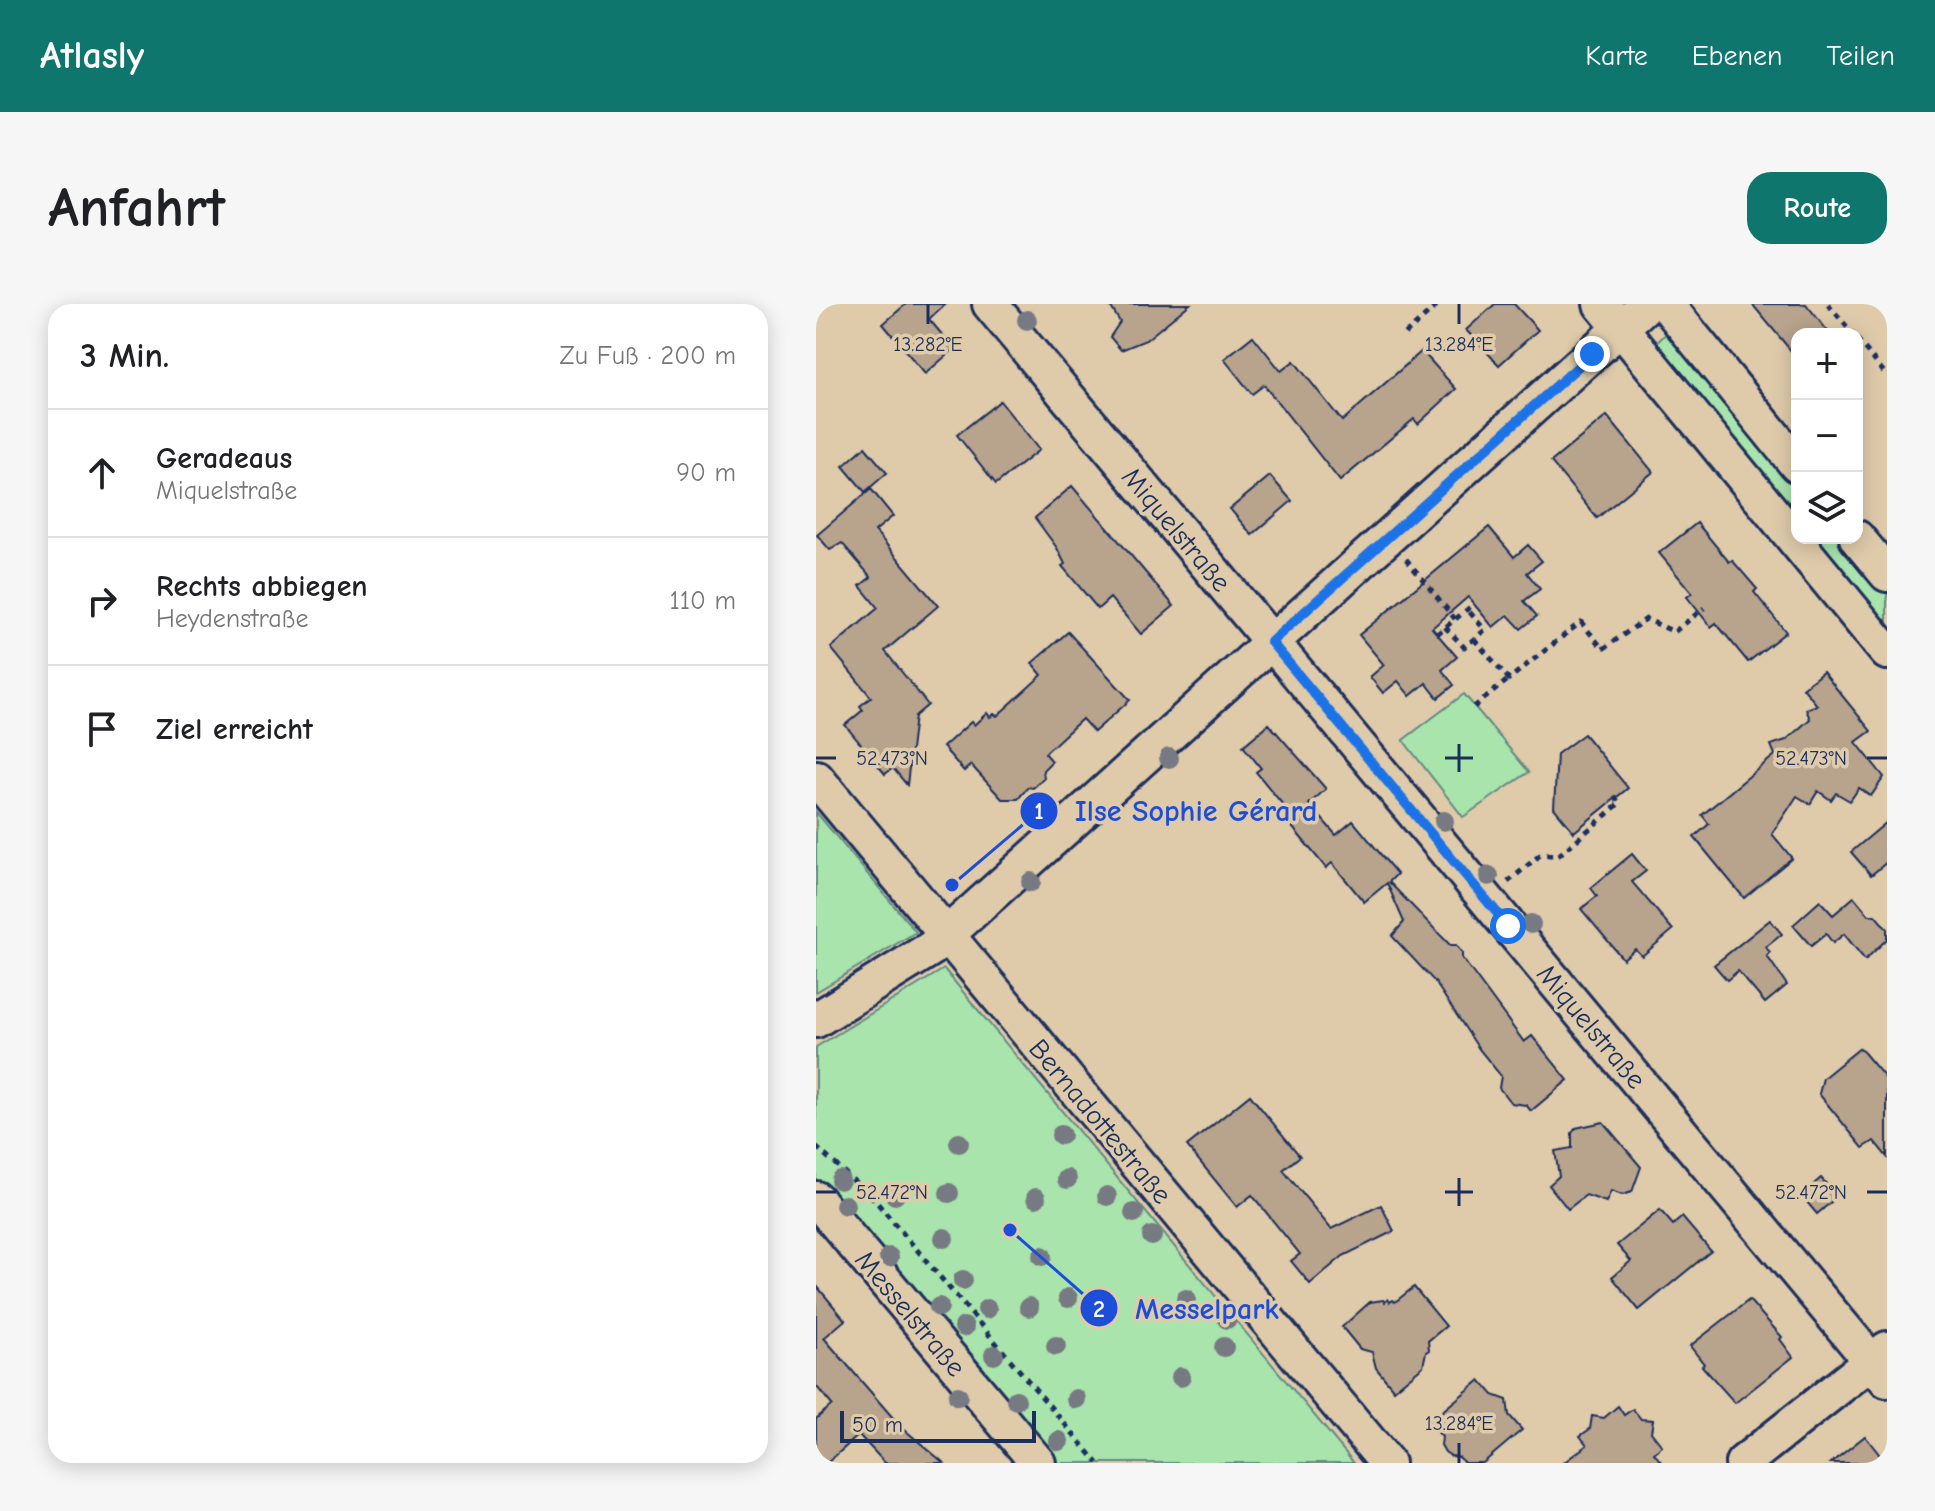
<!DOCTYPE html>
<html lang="de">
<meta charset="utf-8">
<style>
body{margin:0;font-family:"Comic Neue",sans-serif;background:#f6f6f6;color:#202124}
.controls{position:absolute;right:24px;top:24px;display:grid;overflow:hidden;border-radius:16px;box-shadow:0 4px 20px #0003}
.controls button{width:72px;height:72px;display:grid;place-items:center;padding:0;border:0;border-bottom:2px solid #e0e0e0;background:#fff;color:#202124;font:40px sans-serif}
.scale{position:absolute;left:24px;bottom:20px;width:196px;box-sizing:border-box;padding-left:8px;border:4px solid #1b2f5e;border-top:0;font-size:22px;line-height:28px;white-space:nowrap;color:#1b2f5e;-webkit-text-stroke:6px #dfcbaa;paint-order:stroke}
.stop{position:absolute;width:24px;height:24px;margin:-18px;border:6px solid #1a73e8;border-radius:50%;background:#fff}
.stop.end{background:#1a73e8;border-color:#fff;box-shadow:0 2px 8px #0008}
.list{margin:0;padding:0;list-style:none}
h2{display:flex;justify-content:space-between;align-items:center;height:104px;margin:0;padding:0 32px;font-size:34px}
h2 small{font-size:26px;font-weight:400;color:#757577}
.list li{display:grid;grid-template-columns:52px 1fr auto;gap:24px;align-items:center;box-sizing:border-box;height:128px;padding:0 32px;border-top:2px solid #e0e0e0}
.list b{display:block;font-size:30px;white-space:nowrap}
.list p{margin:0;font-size:26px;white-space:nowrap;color:#757577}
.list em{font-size:26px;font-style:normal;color:#757577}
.icon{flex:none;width:44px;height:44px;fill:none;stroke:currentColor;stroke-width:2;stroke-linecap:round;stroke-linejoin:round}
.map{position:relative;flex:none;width:1071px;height:1159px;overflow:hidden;border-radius:24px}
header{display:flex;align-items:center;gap:48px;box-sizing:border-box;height:112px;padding:0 40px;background:#0f766e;color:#fff}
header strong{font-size:38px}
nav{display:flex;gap:44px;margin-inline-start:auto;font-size:28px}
.intro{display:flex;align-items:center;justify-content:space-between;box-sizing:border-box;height:192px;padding:0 48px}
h1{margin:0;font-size:56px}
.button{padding:20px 36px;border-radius:24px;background:#0f766e;color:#fff;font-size:28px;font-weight:700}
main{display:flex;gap:48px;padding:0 48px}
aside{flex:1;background:#fff;border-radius:24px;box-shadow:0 4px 20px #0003}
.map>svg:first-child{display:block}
.green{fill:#a8e4ab;stroke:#628a84;stroke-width:2}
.building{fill:#b8a38c;stroke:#1b2f5e;stroke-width:2}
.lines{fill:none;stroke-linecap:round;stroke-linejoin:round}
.minor-casing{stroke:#1b2f5e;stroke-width:40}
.path{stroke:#1b2f5e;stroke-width:5;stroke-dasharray:6 6;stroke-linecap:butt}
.minor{stroke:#dfcbaa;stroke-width:34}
.tree{fill:#777a82}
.route{stroke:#1a73e8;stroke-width:10}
.ticks{fill:none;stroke:#1b2f5e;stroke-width:3}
.labels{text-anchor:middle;stroke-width:7;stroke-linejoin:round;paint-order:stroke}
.street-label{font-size:28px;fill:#1b2f5e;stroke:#dfcbaa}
.ticks-label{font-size:20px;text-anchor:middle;fill:#1b2f5e;stroke:#dfcbaa;stroke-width:7;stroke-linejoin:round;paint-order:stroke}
.leader{fill:none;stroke:#1d4ed8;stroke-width:3}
.callout-dot{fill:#1d4ed8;stroke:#dfcbaa;stroke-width:3}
.mark-label{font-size:24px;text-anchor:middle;font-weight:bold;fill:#fff}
.callout-label{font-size:30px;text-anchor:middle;font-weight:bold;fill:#1d4ed8;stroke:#dfcbaa;stroke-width:7;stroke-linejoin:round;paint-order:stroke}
</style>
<header>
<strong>Atlasly</strong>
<nav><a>Karte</a><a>Ebenen</a><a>Teilen</a></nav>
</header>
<div class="intro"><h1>Anfahrt</h1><a class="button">Route</a></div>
<main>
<aside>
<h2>3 Min.<small>Zu Fuß · 200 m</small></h2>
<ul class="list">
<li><svg class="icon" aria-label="ahead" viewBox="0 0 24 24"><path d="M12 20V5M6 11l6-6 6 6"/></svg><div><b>Geradeaus</b><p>Miquelstraße</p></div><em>90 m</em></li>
<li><svg class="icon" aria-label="right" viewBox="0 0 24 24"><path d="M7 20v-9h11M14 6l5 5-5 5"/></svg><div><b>Rechts abbiegen</b><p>Heydenstraße</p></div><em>110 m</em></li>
<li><svg class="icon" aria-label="arrive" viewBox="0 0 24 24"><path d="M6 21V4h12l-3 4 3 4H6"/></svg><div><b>Ziel erreicht</b></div></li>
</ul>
</aside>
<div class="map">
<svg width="1071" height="1159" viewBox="0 0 1071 1159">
<rect width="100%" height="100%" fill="#dfcbaa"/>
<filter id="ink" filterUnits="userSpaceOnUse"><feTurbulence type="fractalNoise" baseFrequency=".0125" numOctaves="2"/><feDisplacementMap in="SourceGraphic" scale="16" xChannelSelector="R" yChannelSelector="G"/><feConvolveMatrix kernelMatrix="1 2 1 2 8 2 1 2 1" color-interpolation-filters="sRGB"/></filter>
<g filter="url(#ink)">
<!-- green -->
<g class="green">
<polygon points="856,24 981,176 981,222 835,44"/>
<polygon points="991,234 1028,234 1071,286 1071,332"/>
<polygon points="648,390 713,468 647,513 587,436"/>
<polygon points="0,508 100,628 0,688"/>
<polygon points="128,665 538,1159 240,1159 0,876 0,743"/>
</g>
<!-- building -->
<g class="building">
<polygon points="90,0 129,0 113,15 138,45 109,70 67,20"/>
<polygon points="293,0 374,0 330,36 305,46 294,33 304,18"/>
<polygon points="679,0 698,0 722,26 683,61 650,26"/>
<polygon points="936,0 990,0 1014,30 981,30 981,54"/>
<polygon points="437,32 465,67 478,57 526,117 606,47 640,85 602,120 598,115 524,177 448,81 436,90 408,55"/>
<polygon points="184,97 223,146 180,180 141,131"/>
<polygon points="791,112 837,168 781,214 735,158"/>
<polygon points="49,143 71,169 49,188 27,162"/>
<polygon points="454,172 476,197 436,231 414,205"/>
<polygon points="256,182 358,302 325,330 294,294 282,305 246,262 249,260 241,244 219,214"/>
<polygon points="55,185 77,212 59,227 122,302 69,347 112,401 99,412 91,481 77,464 69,470 29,421 47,406 44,402 55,393 15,344 62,304 44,282 55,273 26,239 14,246 1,231"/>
<polygon points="881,219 913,258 916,256 941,285 938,288 970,328 932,358 900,319 895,323 871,293 876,289 843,249"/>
<polygon points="673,223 698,253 712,241 726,257 711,269 724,285 708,297 721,312 705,325 692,311 677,323 652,293 616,324 641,353 626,366 638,381 622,394 610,379 594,392 582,377 567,389 554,373 568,361 543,331"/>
<polygon points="252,328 314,396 278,428 266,415 229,449 236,457 227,466 228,474 217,484 212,483 202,495 186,495 155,461 148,467 127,443 155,418 158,421 171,409 174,413 178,410 181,412 226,371 216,359"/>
<polygon points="1007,368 1055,427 1040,438 1068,473 1055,492 1043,484 1034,497 1020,489 1015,496 1002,487 994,500 981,492 956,530 976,554 928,594 878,533 893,520 886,511 959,451 955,441 970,436 994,415 990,405 1001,401 987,384"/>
<polygon points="453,420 510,485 493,500 520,531 537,517 581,570 573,578 634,641 640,641 646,649 646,654 708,738 716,732 752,776 715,807 710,801 695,799 683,784 685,772 663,745 619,678 576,632 588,618 571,579 548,598 516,559 510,564 472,518 477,513 440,468 445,464 427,442"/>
<polygon points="768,430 812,484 758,528 738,504 741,450"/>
<polygon points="1071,518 1071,558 1055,571 1035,548"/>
<polygon points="816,550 830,567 816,578 857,626 826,652 819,645 807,655 765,605 781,592 775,584"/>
<polygon points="1038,593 1053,611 1059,611 1071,625 1071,635 1049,656 1028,630 1017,639 1010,630 995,642 977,621 1004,597 1017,611"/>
<polygon points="954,616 966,630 950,643 954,649 951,652 971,681 949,699 922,667 911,676 898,661"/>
<polygon points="1044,744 1071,776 1071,853 1058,837 1047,844 1003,790 1007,774"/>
<polygon points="434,791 484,852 467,866 515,925 565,901 578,927 527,952 494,980 475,957 484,950 436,891 421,903 371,842"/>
<polygon points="787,818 825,863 816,888 806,891 795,887 790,898 770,891 752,905 733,881 743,872 739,847 756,844 756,829 760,824"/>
<polygon points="1005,874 1021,893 1001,910 985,891"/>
<polygon points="844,906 857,921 866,913 895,947 823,1006 796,973 815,957 801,941"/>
<polygon points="0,981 29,1016 8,1034 84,1122 128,1159 69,1159 43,1131 11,1159 0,1159 0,1115 16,1101 0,1082"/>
<polygon points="598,983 630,1022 612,1037 613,1046 610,1048 607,1062 578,1086 560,1064 556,1048 544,1045 526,1023 554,998 567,996 569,998 572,995 574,998 577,996 579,998"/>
<polygon points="933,996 966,1033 964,1035 977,1053 919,1099 886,1062 888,1060 874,1042"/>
<polygon points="664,1076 677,1091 691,1096 693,1111 706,1126 667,1159 648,1159 643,1153 635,1152 629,1148 625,1141 626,1133 613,1118"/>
<polygon points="802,1102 808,1111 817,1105 825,1115 837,1116 835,1128 846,1142 838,1149 846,1159 747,1159 771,1141 764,1132 774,1125 776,1112 788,1114"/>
<polygon points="1049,1132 1070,1159 1015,1159"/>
</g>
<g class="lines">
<defs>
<g id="minor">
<polyline points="174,0 1071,1076"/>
<polyline points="785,0 1071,348"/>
<polyline points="850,0 981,161"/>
<polyline points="1041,234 1071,270"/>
<polyline points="0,474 571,1159"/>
<polyline points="0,716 116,644 831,0"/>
<polyline points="0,895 222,1159"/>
<polyline points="927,1159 1071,1045"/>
</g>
</defs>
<!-- minor casing -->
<use href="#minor" class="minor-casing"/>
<!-- path -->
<g class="path">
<polyline points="1012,0 1037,30"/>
<polyline points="589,30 623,0"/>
<polyline points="1041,35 1071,72"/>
<polyline points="590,255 639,315"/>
<polyline points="629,323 648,343 669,326 651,305"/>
<polyline points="621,330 658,300"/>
<polyline points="658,335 693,375 765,318 787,345 830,315 858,328 888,304"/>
<polyline points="658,403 693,375"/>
<polyline points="692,578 724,551 743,551 804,499 795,489"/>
<polyline points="0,843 57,894 282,1159"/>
</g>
<!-- minor -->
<use href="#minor" class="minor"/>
</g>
<!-- trees -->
<g class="tree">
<circle cx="211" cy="16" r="10"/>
<circle cx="353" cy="454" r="10"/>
<circle cx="628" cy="517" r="10"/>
<circle cx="673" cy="572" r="10"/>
<circle cx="215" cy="578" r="10"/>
<circle cx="715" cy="620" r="10"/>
<circle cx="245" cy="831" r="10"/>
<circle cx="143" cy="839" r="10"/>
<circle cx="251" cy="875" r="10"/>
<circle cx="24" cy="876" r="10"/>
<circle cx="133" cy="889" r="10"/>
<circle cx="79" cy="891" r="10"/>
<circle cx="291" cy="892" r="10"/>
<circle cx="220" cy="894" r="10"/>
<circle cx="29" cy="901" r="10"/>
<circle cx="318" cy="909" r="10"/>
<circle cx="336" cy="932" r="10"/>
<circle cx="128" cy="934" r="10"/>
<circle cx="226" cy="952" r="10"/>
<circle cx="73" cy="953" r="10"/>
<circle cx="147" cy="976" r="10"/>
<circle cx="252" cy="994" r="10"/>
<circle cx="370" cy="995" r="10"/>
<circle cx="123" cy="1003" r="10"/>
<circle cx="213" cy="1003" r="10"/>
<circle cx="171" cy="1005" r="10"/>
<circle cx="411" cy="1015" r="10"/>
<circle cx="148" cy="1023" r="10"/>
<circle cx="240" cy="1042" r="10"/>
<circle cx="408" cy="1043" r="10"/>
<circle cx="178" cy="1051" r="10"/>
<circle cx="365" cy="1073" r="10"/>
<circle cx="142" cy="1092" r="10"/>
<circle cx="260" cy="1095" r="10"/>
<circle cx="200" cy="1096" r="10"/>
<circle cx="243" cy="1137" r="10"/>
</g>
</g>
<g class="lines" filter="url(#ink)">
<!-- route -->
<polyline class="route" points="692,622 455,338 776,50"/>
</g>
<!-- ticks -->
<path class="ticks" d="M112 0V20M643 0V20M643 440V468M0 454H20M629 454H657M1051 454H1071M643 874V902M0 888H20M629 888H657M1051 888H1071M643 1139V1159"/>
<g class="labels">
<!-- street labels -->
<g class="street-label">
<text transform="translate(361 225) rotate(50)" y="10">Miquelstraße</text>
<text transform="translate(776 722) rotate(50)" y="10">Miquelstraße</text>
<text transform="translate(285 817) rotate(50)" y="10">Bernadottestraße</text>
<text transform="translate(95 1009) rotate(50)" y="10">Messelstraße</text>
</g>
</g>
<g class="ticks-label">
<text x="112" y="47">13.282°E</text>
<text x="643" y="47">13.284°E</text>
<text x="76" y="461">52.473°N</text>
<text x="995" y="461">52.473°N</text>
<text x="76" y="895">52.472°N</text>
<text x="995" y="895">52.472°N</text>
<text x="643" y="1126">13.284°E</text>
</g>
<!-- callouts -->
<path class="leader" d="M136 581L223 507M194 926L283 1004"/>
<g class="callout-dot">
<circle cx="136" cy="581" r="8"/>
<circle cx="194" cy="926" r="8"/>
<circle cx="223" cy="507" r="20"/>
<circle cx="283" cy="1004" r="20"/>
</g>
<g class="mark-label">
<text x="223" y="515">1</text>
<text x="283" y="1013">2</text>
</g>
<g class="callout-label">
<text x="380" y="517">Ilse Sophie Gérard</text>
<text x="391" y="1015">Messelpark</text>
</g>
</svg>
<div class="controls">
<button>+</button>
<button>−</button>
<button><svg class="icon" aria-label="layers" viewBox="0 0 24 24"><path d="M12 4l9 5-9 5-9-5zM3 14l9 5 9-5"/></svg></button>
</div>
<div class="scale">50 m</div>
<div class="stop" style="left:692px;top:622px"></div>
<div class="stop end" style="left:776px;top:50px"></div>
</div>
</main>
